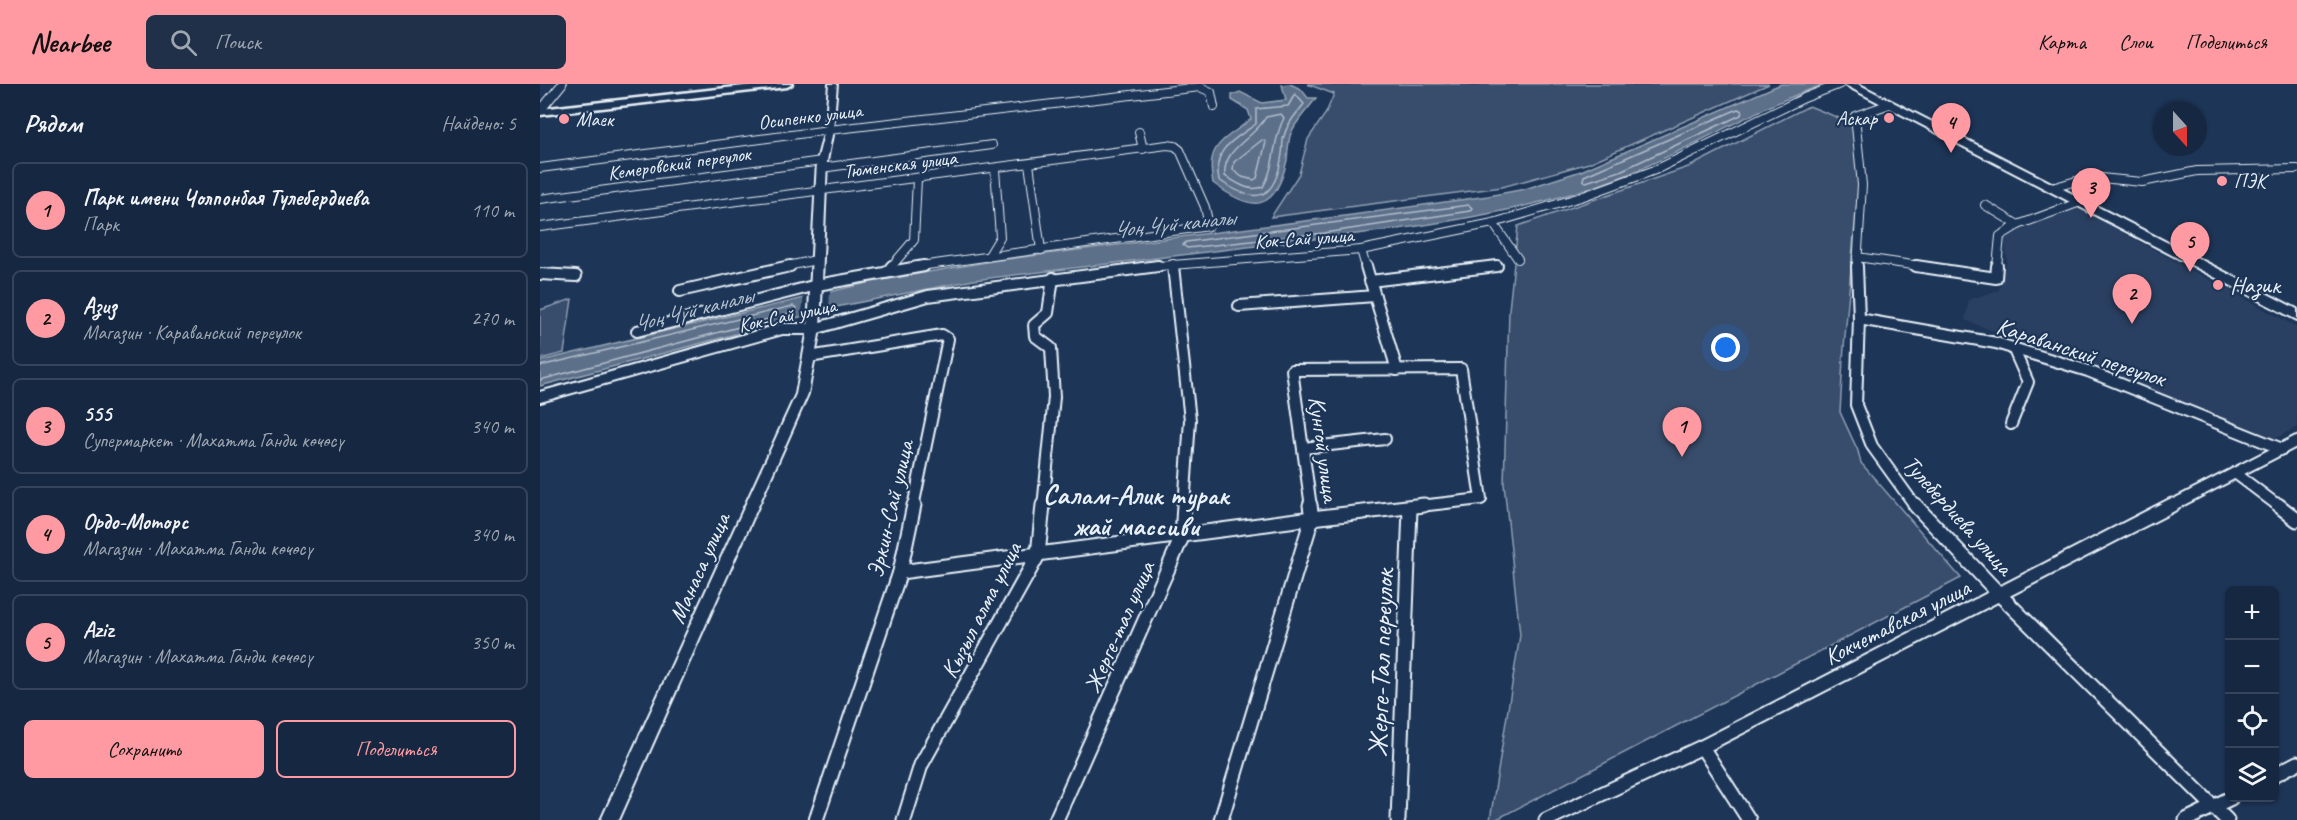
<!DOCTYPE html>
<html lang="ru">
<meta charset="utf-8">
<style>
body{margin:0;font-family:Caveat,sans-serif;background:#1f3048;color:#f1f3f6}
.controls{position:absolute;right:18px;bottom:18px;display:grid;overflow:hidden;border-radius:9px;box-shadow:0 2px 4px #0004}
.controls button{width:54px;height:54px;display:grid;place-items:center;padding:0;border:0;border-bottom:2px solid #35445a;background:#162841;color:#f1f3f6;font:30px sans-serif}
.compass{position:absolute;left:1613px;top:18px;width:54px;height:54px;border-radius:50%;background:#162841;box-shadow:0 2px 4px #0004;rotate:159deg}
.you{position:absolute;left:1186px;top:264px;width:21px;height:21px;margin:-15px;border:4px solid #fff;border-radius:50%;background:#1a73e8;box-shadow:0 0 0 9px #1a73e833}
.badge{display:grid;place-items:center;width:39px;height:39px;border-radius:50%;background:#ff9aa2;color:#111;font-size:20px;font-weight:700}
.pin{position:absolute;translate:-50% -50px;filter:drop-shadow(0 2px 3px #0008)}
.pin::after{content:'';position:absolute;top:32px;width:21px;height:18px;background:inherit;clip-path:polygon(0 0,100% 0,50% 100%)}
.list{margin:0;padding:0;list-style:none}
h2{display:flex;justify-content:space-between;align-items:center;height:78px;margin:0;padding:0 24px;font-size:26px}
h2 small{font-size:20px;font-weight:400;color:#9ea6b1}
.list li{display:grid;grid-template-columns:39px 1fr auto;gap:18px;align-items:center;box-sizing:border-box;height:96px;margin:0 12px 12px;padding:0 12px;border:2px solid #35445a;border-radius:9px}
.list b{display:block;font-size:22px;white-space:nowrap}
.list p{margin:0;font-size:20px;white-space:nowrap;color:#9ea6b1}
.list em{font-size:20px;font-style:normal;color:#9ea6b1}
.actions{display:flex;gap:12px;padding:18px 24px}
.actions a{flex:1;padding:14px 0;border:2px solid #ff9aa2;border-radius:9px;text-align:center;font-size:21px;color:#ff9aa2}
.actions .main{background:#ff9aa2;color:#111}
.icon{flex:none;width:33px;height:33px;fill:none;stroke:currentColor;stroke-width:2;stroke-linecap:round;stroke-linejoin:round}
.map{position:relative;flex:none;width:1757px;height:736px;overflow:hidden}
header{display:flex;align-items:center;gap:36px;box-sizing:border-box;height:84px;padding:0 30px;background:#ff9aa2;color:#111}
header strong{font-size:28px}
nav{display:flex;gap:33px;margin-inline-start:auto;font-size:21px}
.search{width:420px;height:54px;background:#1f3048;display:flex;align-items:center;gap:15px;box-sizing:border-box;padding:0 21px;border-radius:9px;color:#9ea6b1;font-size:22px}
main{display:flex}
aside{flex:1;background:#162841}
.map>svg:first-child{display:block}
.built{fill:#2a4162}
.green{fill:#374d6c;stroke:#909fb2;stroke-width:1.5}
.water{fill:#5d7089;stroke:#95a4b5;stroke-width:1.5}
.pier{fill:#1d3557}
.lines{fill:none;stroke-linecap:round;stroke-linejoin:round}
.shore{stroke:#b0bdcc;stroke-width:1.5}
.minor-far2-casing{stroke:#e8f1f8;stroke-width:10}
.minor-far1-casing{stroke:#e8f1f8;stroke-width:14}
.minor-casing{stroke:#e8f1f8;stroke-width:17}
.tertiary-casing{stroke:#e8f1f8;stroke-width:4}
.secondary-casing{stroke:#e8f1f8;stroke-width:5}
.primary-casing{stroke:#e8f1f8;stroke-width:4}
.minor-far2{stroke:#1d3557;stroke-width:8}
.minor-far1{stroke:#1d3557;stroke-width:10}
.minor{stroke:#1d3557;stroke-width:13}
.tertiary{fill:#1d3557;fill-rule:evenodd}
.secondary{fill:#1d3557;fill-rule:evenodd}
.primary{fill:#1d3557;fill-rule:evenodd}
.poi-dot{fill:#ff9aa2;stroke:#1d3557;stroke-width:2}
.labels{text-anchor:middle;stroke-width:4.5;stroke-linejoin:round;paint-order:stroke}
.far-street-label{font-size:20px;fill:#e8f1f8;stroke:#1d3557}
.far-poi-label{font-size:20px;fill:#e8f1f8;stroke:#1d3557;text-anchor:start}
.far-water-label{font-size:22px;font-style:italic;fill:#b7c4d1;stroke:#1d3557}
.poi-label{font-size:24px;fill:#e8f1f8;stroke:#1d3557;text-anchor:start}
.street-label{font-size:24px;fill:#e8f1f8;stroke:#1d3557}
.quarter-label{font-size:27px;font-weight:bold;fill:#e8f1f8;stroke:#1d3557}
.near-street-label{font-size:28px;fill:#e8f1f8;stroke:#1d3557}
</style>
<header>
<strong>Nearbee</strong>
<div class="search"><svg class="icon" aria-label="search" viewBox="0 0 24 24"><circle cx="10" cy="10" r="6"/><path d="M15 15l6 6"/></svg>Поиск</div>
<nav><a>Карта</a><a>Слои</a><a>Поделиться</a></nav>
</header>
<main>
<aside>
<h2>Рядом<small>Найдено: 5</small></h2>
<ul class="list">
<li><span class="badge">1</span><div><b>Парк имени Чолпонбая Тулебердиева</b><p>Парк</p></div><em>110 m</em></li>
<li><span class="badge">2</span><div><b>Азиз</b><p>Магазин · Караванский переулок</p></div><em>270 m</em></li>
<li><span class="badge">3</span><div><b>555</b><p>Супермаркет · Махатма Ганди көчөсү</p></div><em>340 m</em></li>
<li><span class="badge">4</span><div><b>Ордо-Моторс</b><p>Магазин · Махатма Ганди көчөсү</p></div><em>340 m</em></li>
<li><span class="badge">5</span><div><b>Aziz</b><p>Магазин · Махатма Ганди көчөсү</p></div><em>350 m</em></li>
</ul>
<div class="actions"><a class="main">Сохранить</a><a>Поделиться</a></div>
</aside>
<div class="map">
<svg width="1757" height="736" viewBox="0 0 1757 736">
<rect width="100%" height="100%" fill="#1d3557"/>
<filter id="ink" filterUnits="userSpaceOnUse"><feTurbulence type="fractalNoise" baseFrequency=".0167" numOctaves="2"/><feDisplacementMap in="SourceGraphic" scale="12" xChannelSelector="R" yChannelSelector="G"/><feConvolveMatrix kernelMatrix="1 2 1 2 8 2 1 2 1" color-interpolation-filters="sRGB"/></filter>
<g filter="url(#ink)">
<!-- built -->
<polygon class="built" points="1533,122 1757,243 1757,343 1734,355 1425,236 1429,216 1459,206 1467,177 1464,153"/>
<!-- green -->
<g class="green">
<polygon points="767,0 1229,0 1049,79 962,103 731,133 759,90 768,55 786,29 794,10"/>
<polygon points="1269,22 1314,40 1319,94 1303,275 1300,328 1318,367 1321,379 1421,494 955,736 950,736 980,551 964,400 969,226 978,142 1151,82"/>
<polygon points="32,215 24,269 0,275 0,226"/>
</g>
<!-- water -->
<g class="water">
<path d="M750 0 761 5 768 14H776C768 26 754 38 750 52 748 60 748 68 747 76 735 129 713 129 673 99 665 60 684 57 711 35L708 26 692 16V11L700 8 722 19 746 16 742 1Z"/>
<path d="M1241 0H1286C1215 23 1151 66 1081 93 1011 120 933 134 858 145L434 196 301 222 0 302V277L331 198 452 177 812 131 948 112 985 105 1041 87Z"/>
</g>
<!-- pier -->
<polygon class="pier" points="290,205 289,228 261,236 264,210"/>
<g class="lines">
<!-- shore -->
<g class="shore">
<path d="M755 10 764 20C756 30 747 40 744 52 742 58 743 64 742 70 735 118 716 121 679 96 672 64 694 56 716 40V25L748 22Z"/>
<polygon points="1198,25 1202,27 1201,31 1080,87 1046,98 1043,96 1044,92"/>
<path d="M741 30 744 34C732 56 736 82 723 103 708 108 697 99 685 92 682 64 714 55 726 33Z"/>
<polygon points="722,56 726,58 717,94 714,96 702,93 693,86 694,78"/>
<polygon points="929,121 932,124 930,127 784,149 647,164 643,161 646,158"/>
<polyline points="0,282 253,222 257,224 255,228 0,296"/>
</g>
<defs>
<g id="minor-far2">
<polyline points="0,27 22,0"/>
<polyline points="599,48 603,65"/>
<polyline points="489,80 501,166"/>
<polyline points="0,84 289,46 660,3 671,8 674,23"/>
<polyline points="281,84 452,61"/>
<polyline points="1512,104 1550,93 1602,98 1657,87 1757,85"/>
<polyline points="0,115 282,77"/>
<polyline points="1445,121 1478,141 1540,118"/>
<polyline points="953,139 978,175"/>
<polyline points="0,143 627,61 635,62 640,66 665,123 669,142 373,183"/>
<polyline points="821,166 826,183"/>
<polyline points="448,173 460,153 455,85"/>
<polyline points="1317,173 1386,183"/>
<polyline points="633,180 633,183"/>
<polyline points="243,183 276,176"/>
<polyline points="351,183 374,156 377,95"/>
<polyline points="607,183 821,166 953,139 1041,113 1115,86 1264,14 1300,0"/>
<polyline points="945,183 957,182"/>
<polyline points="1317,183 1322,101 1315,32 1350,20"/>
<polyline points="1457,183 1460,152 1478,141"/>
</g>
<g id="minor-far1">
<polyline points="633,182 650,336 644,423"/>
<polyline points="826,182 857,286"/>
<polyline points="1317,182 1319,235 1316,321 1332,362 1376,423"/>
<polyline points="1376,182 1456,194 1457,182"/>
<polyline points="348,187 352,182"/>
<polyline points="0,190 36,192"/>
<polyline points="830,197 957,182"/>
<polyline points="140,207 250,182"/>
<polyline points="699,222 835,212"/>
<polyline points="1319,235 1456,259 1548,287 1742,365"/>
<polyline points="97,247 277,201 384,182"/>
<polyline points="269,273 402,251 408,255 373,423"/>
<polyline points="0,313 242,245 274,245 388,212 618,182"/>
<polyline points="1471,340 1488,298 1473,264"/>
<polyline points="763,364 845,355"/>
<polyline points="1695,389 1740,423"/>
<polyline points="503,423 514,313 511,264 495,252 494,241 508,229 513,194"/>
<polyline points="771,423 752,286 921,285 941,415 871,423"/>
<polyline points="1629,423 1757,357"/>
</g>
<g id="minor">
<polyline points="770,421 772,434"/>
<polyline points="1375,421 1460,511 1687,736"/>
<polyline points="1738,421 1757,436"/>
<polyline points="772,434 884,421"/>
<polyline points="360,488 772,434"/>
<polyline points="1162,663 1209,736"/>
<polyline points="1734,691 1757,679"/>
<polyline points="276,736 360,488 374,421"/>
<polyline points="364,736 381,681 498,471 503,421"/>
<polyline points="516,736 642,453 644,421"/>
<polyline points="681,736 772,434"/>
<polyline points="858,736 870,425"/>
<polyline points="1006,736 1162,663 1632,421"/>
<polyline points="1646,736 1691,714"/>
</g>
<polygon id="tertiary" points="289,0 297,0 293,46 287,77 280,245 268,310 79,736 61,736 256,310 268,245 277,77 285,46"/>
<polygon id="secondary" points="222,0 252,0 247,3 0,31 0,25"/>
<polygon id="primary" points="1303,0 1318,0 1757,225 1757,236"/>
</defs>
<!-- minor-far2 casing -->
<use href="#minor-far2" class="minor-far2-casing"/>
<!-- minor-far1 casing -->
<use href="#minor-far1" class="minor-far1-casing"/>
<!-- minor casing -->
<use href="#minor" class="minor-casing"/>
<!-- tertiary casing -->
<use href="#tertiary" class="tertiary-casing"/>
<!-- secondary casing -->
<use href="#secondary" class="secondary-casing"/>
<!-- primary casing -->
<use href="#primary" class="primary-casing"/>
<!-- minor-far2 -->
<use href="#minor-far2" class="minor-far2"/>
<!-- minor-far1 -->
<use href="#minor-far1" class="minor-far1"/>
<!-- minor -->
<use href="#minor" class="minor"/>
<!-- tertiary -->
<use href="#tertiary" class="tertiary"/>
<!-- secondary -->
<use href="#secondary" class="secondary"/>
<!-- primary -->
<use href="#primary" class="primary"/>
</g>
</g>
<!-- markers -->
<g class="poi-dot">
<circle cx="1349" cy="34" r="6"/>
<circle cx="24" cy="35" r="6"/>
<circle cx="1682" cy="97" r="6"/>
<circle cx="1678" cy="201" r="6"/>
</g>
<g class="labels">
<!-- far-street labels -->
<g class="far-street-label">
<text transform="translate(270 32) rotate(-7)" y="7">Осипенко улица</text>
<text transform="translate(139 79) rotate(-8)" y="7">Кемеровский переулок</text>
<text transform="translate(360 80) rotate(-7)" y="7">Тюменская улица</text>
<text transform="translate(764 154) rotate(-4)" y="7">Кок-Сай улица</text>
<text transform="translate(247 231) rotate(-12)" y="7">Кок-Сай улица</text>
</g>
<!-- far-poi labels -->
<g class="far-poi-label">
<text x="1337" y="41" text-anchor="end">Аскар</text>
<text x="36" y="42">Маек</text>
<text x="1694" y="104">ПЭК</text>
</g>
<!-- far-water labels -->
<g class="far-water-label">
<text transform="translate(634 139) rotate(-6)" y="8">Чоң Чүй каналы</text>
<text transform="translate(153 225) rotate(-14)" y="8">Чоң Чүй каналы</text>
</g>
<!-- poi labels -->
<g class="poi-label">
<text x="1690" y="209">Назик</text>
</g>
<!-- street labels -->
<g class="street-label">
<text transform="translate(1541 268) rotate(18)" y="8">Караванский переулок</text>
<text transform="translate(784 365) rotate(82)" y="8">Кунгой улица</text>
<text transform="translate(350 425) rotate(-77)" y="8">Эркин-Сай улица</text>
<text transform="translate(1418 431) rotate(48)" y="8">Тулебердиева улица</text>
<text transform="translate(159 484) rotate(-66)" y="8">Манаса улица</text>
<text transform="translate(441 526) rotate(-63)" y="8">Кызыл алма улица</text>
<text transform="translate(1357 538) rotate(-27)" y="8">Кокчетавская улица</text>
<text transform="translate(579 543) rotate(-66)" y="8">Жерге-тал улица</text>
</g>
<!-- quarter labels -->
<g class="quarter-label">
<text x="596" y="420">Салам-Алик турак<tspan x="596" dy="31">жай массиви</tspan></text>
</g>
<!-- near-street labels -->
<g class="near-street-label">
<text transform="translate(840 579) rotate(-88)" y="10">Жерге-Тал переулок</text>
</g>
</g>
</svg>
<div class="controls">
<button>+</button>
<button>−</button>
<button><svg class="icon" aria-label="locate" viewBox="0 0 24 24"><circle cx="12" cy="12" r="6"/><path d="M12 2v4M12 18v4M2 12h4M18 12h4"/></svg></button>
<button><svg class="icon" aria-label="layers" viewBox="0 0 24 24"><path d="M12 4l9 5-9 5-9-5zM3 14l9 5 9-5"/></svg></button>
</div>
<svg class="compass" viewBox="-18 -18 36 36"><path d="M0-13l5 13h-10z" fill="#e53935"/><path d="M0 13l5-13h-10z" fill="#9ea6b1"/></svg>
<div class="you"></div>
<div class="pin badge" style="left:1142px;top:373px">1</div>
<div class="pin badge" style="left:1592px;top:240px">2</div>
<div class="pin badge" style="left:1551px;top:134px">3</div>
<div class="pin badge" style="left:1411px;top:69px">4</div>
<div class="pin badge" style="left:1650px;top:188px">5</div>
</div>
</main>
